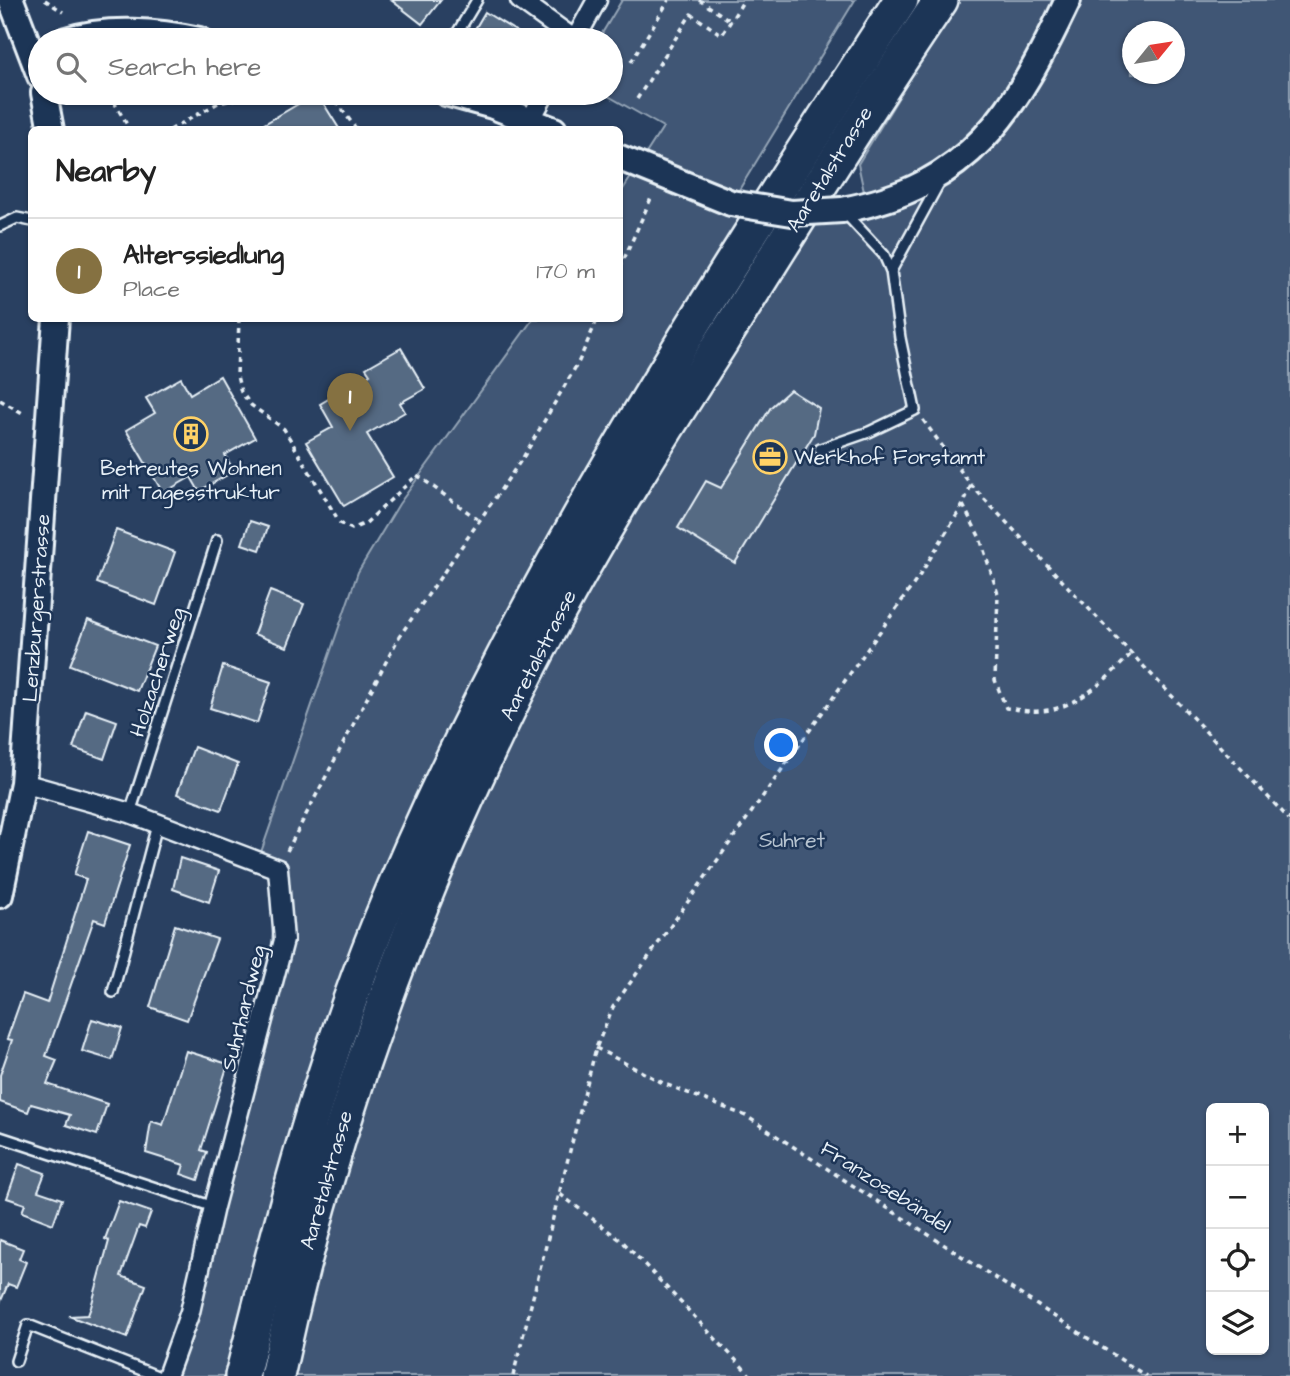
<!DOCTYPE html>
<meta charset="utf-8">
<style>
body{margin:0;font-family:"Architects Daughter",sans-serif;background:#f2f2f2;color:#222}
.controls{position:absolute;right:21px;bottom:21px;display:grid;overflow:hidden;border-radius:10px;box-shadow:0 2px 5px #0004}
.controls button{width:63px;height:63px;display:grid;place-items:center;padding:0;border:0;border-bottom:2px solid #e0e0e0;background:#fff;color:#222;font:35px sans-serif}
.compass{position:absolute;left:1122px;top:21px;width:63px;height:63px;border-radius:50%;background:#fff;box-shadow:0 2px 5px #0004;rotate:60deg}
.you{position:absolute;left:782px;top:746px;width:24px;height:24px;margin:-18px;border:5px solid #fff;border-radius:50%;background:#1a73e8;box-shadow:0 0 0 10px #1a73e833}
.badge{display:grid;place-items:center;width:46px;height:46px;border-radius:50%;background:#857141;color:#fff;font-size:23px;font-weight:700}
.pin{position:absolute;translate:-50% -58px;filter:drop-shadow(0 2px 4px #0008)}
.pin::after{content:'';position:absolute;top:37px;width:24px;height:21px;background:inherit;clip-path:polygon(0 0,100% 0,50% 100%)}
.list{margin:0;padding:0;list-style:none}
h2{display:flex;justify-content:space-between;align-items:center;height:91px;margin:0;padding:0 28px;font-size:30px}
h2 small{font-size:23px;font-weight:400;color:#767676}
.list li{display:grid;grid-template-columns:46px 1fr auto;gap:21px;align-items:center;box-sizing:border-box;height:105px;padding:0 28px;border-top:2px solid #e0e0e0}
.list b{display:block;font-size:26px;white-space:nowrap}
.list p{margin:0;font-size:23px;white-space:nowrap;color:#767676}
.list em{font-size:23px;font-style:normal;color:#767676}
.icon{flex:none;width:38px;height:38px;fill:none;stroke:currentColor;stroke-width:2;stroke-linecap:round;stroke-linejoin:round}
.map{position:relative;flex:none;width:1290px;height:1376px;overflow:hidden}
.search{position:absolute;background:#fff;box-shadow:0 2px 5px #0004;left:28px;top:28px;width:595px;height:77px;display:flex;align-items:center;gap:18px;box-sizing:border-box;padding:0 24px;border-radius:38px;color:#767676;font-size:26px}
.panel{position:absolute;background:#fff;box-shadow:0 2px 5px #0004;left:28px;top:126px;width:595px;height:196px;border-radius:10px}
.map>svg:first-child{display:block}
.green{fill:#415774;stroke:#94a4b6;stroke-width:2;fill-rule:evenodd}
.building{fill:#556a83;stroke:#e8f1f8;stroke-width:2}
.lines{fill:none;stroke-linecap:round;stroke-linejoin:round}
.lane-casing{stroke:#e8f1f8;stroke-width:14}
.street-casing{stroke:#e8f1f8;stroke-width:23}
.secondary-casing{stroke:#e8f1f8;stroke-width:30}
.highway-casing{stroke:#e8f1f8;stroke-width:38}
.path{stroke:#e8f1f8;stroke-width:3.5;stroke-dasharray:5 5;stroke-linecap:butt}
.lane{stroke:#1d3557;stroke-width:9}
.street{stroke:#1d3557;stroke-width:18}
.secondary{stroke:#1d3557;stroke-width:24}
.highway{stroke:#1d3557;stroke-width:33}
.secondary-bridge-casing{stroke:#e8f1f8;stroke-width:30;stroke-linecap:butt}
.secondary-bridge{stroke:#1d3557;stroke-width:24}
.labels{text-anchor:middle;stroke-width:5;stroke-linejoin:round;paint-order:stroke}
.street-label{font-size:21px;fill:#e8f1f8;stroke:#1d3557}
.poi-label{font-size:21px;fill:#e8f1f8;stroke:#1d3557;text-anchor:start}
.park-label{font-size:21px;fill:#b6c3d0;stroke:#1d3557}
</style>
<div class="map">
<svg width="1290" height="1376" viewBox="0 0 1290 1376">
<rect width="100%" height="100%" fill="#294061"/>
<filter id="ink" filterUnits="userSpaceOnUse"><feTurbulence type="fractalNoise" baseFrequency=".0143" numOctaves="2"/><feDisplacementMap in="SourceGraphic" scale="14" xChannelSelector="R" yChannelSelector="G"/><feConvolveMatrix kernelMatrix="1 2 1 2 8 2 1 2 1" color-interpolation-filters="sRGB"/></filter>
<g filter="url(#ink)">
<!-- green -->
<path class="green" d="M622 0H855L731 203 867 206 858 164 958 0H1290V1376H167L266 1015 278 869 258 861 358 572 399 504 533 319 620 318V194L663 127 603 93H611V40H598ZM1132 32H1174V74H1132ZM1211 1108H1264V1350H1211Z"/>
<!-- building -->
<g class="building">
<polygon points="391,0 441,0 422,24"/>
<polygon points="485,12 530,40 493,40 475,29"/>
<polygon points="317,93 340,130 254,130"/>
<polygon points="401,348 425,389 400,403 405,412 367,434 393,477 344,506 306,442 333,427 320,404 370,374 366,368"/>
<polygon points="220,376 255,438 225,455 234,471 199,491 191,477 163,493 126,430 155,413 146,398 181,378 190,394"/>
<polygon points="790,390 819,408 814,434 735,563 678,528 706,481 721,488 771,407"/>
<polygon points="250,521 268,527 260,550 242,544"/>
<polygon points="116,530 175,552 156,605 97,583"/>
<polygon points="270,591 304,604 287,647 254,634"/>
<polygon points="88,620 155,646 137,691 70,665"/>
<polygon points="223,666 271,682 257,723 210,708"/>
<polygon points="86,710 117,721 104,759 73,748"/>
<polygon points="194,747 238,764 221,810 177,794"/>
<polygon points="88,831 130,845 105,923 94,919 46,1056 57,1060 47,1084 107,1104 97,1135 66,1125 70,1115 31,1104 28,1112 0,1102 0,1075 12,1040 7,1039 23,994 47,1003 86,879 74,875"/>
<polygon points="180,858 219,871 209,902 173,889"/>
<polygon points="175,925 217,939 187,1020 150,1007"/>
<polygon points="92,1019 122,1028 112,1060 82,1051"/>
<polygon points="186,1051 228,1064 201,1150 207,1152 198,1180 181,1174 184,1165 146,1153 151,1121 163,1125"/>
<polygon points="19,1164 45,1173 38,1191 62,1199 53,1224 22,1212 25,1204 7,1198"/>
<polygon points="119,1201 151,1212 145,1228 139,1226 121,1276 146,1285 127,1338 69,1316 88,1315 91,1307 109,1241 105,1239"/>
<polygon points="0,1240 23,1249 19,1259 26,1262 16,1287 8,1284 0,1303"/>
</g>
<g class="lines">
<defs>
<g id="lane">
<polyline points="453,40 477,0"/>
<polyline points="0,226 17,218 32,221"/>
<polyline points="891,271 939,183"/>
<polyline points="820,449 869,432 915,410 900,338 891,271 884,255 844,212"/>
<polyline points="130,813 217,540"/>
<polyline points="113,992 157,825"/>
<polyline points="0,1137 214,1207"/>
<polyline points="16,1361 28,1325 157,1376"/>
</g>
<g id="street">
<polyline points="520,0 575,40"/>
<polyline points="575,40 597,0"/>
<polyline points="531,119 545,93"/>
<polyline points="23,783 130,813 278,869 284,940 214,1207 190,1312 167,1376"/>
</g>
<g id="secondary">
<polyline points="11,0 40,76"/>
<path d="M66 40C107 27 158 31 199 40"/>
<polyline points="44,93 51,130"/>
<polyline points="446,93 493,106 554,130"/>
<polyline points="620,158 731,203"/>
<path d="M842 210C971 187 1016 110 1068 0"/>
<polyline points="0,895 23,783 56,318"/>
</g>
<g id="highway">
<path d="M242 1376C280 1224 319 1072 378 926 512 596 708 297 901 0"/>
<path d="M277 1376C333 1115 425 866 549 630 605 523 671 421 736 319 803 211 870 105 941 0"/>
</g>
</defs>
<!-- lane casing -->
<use href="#lane" class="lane-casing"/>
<!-- street casing -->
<use href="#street" class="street-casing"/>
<!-- secondary casing -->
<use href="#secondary" class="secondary-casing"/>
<!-- highway casing -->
<use href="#highway" class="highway-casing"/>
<!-- path -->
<g class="path">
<polyline points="45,0 63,12"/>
<polyline points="699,0 731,21"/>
<polyline points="631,62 669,0"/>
<polyline points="109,93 130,130"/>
<polyline points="330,93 357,130"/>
<polyline points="637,99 691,14 722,35 744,0"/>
<polyline points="170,130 218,103 265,93"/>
<polyline points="620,268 652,196"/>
<polyline points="239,318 237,376 241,392 251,405 284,429 340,523 352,529 366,523 417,475 480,521"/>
<polyline points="0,400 26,415"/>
<polyline points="923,420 971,485 1290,820"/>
<path d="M963 505 980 538 998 594 995 680 1006 708C1017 709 1028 712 1039 711 1076 710 1108 678 1131 654"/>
<polyline points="287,851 399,637 524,456 579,361 598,318"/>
<polyline points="596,1048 665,1084 746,1116 1146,1376"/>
<polyline points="560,1194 623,1242 751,1376"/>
<polyline points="513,1376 596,1048 613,1007 918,578 963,505 971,485"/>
</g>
<!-- lane -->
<use href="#lane" class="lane"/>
<!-- street -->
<use href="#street" class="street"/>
<!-- secondary -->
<use href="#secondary" class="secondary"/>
<!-- highway -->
<use href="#highway" class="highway"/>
<defs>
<polyline id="secondary-bridge" points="731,203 792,213 842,210"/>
</defs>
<!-- secondary-bridge casing -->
<use href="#secondary-bridge" class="secondary-bridge-casing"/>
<!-- secondary-bridge -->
<use href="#secondary-bridge" class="secondary-bridge"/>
</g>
</g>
<!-- icons -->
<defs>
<symbol id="building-ring" viewBox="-11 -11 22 22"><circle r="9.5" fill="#1d3557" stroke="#ffd166" stroke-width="1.5"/><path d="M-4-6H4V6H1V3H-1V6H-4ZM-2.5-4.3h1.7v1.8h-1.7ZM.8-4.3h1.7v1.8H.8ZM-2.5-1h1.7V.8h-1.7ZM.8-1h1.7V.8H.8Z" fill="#ffd166"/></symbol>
<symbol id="office-ring" viewBox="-11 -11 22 22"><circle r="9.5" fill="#1d3557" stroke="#ffd166" stroke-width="1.5"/><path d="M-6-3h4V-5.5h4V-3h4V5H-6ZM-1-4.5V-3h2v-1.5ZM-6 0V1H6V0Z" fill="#ffd166"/></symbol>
</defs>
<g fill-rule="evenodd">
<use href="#building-ring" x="172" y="415" width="38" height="38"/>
<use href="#office-ring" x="751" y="438" width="38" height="38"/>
</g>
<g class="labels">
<!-- street labels -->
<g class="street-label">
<text transform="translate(829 169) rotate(-58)" y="7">Aaretalstrasse</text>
<text transform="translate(36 608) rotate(-86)" y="7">Lenzburgerstrasse</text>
<text transform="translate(538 655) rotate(-63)" y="7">Aaretalstrasse</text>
<text transform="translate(157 672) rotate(-72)" y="7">Holzacherweg</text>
<text transform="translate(243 1008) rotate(-76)" y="7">Suhrhardweg</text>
<text transform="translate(326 1180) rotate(-74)" y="7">Aaretalstrasse</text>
<text transform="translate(886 1187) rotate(33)" y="7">Franzosebändel</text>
</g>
<!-- poi labels -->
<g class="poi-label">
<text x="794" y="464">Werkhof Forstamt</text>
<text x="191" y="475" text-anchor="middle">Betreutes Wohnen<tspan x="191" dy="24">mit Tagesstruktur</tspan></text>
</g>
<!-- park labels -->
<g class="park-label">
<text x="792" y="847">Suhret</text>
</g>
</g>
</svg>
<div class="controls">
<button>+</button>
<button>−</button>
<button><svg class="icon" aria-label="locate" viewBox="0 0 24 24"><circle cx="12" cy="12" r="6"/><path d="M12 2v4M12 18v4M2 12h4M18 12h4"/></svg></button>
<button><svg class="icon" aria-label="layers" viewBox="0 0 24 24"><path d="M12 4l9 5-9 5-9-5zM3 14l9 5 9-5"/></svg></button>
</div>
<svg class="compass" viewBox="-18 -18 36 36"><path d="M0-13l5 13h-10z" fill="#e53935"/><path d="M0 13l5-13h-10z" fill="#767676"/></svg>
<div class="you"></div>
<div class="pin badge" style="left:350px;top:431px">1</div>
<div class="search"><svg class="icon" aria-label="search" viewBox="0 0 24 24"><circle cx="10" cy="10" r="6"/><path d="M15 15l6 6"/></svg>Search here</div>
<section class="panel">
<h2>Nearby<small></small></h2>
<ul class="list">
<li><span class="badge">1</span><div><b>Alterssiedlung</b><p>Place</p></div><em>170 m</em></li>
</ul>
</section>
</div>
